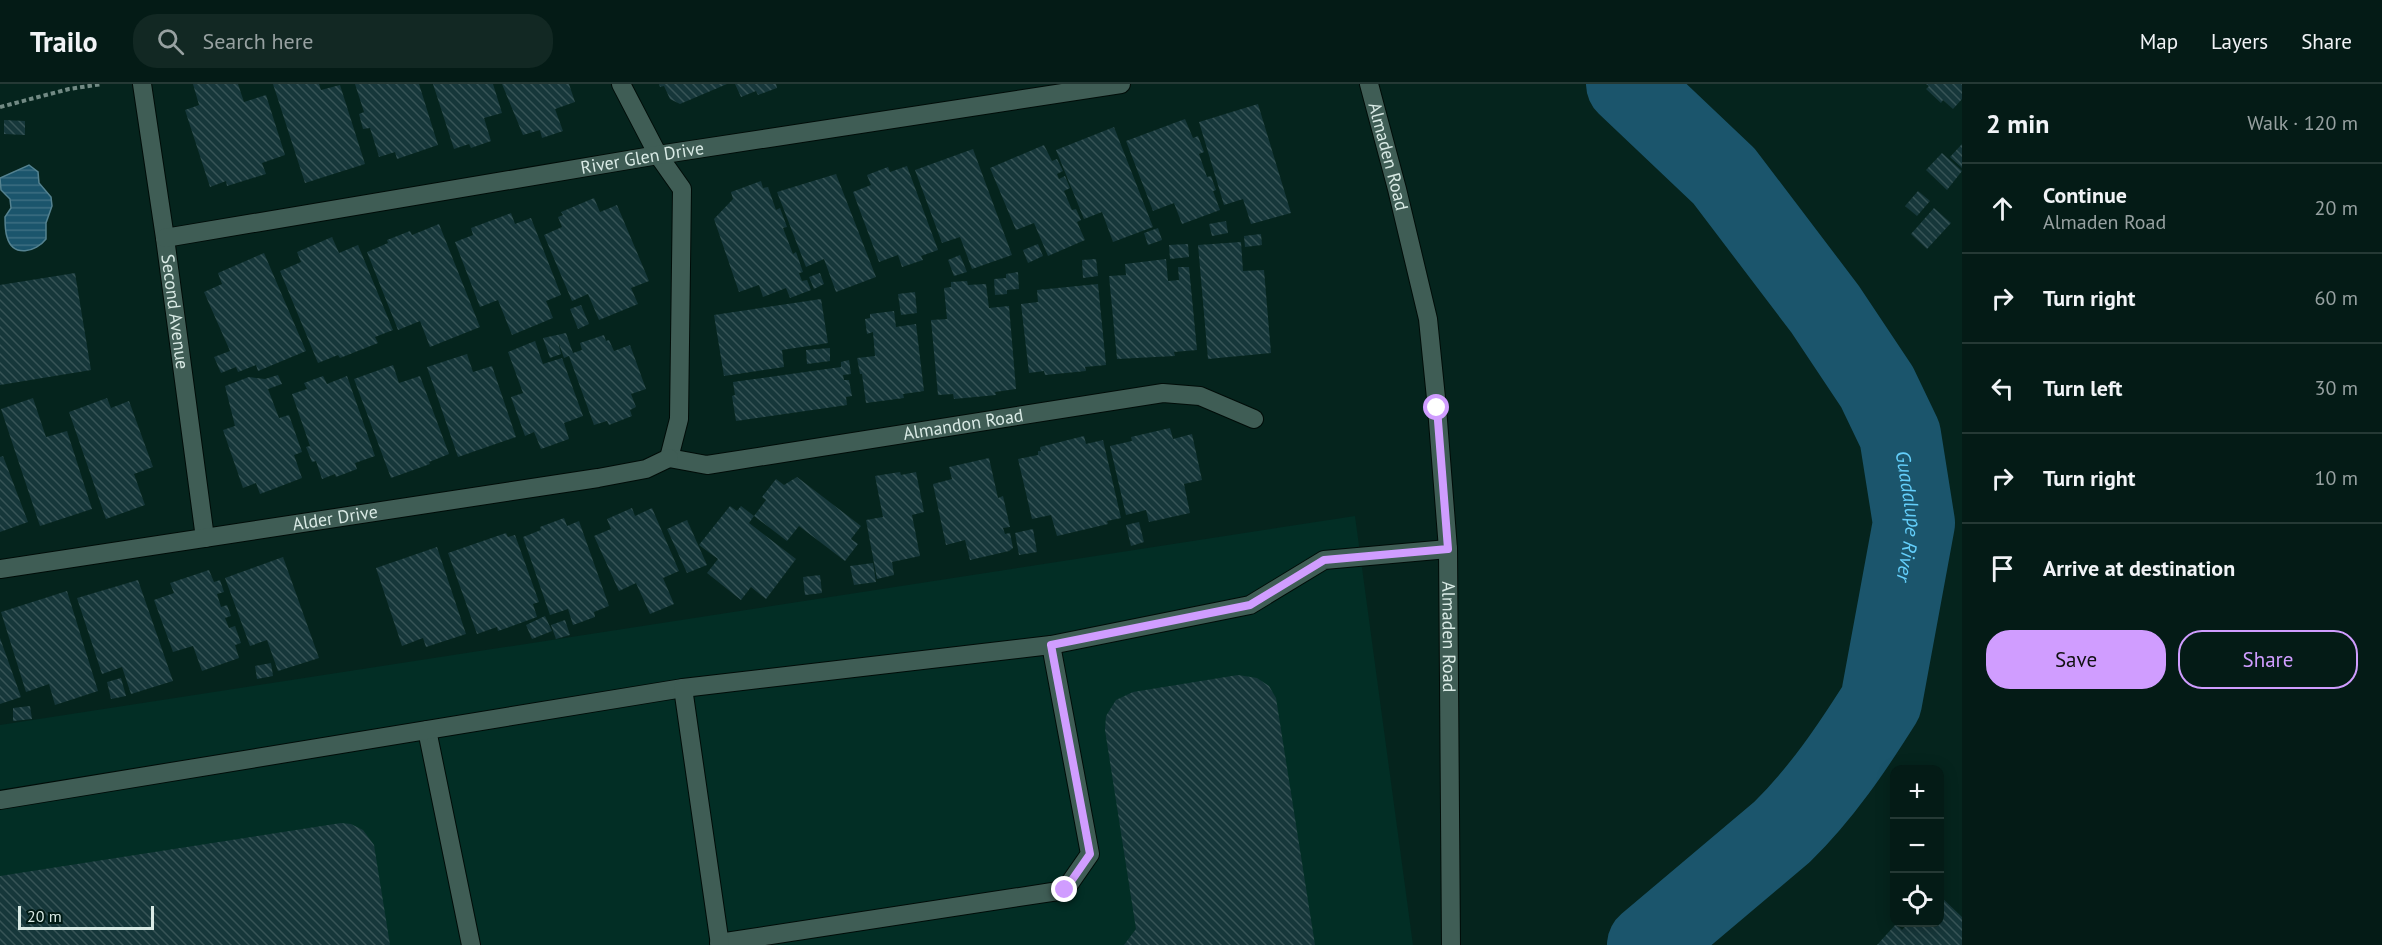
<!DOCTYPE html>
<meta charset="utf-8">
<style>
body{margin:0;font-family:"PT Sans",sans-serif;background:#122823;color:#f1f3f6}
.controls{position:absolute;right:18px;bottom:18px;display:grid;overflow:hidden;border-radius:12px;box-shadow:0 3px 15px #0003}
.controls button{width:54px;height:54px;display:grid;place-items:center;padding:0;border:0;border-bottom:2px solid #253935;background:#041b16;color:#f1f3f6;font:30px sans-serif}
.scale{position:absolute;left:18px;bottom:15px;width:136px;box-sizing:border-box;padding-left:6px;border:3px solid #d9eae5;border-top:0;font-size:16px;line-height:21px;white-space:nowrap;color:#d9eae5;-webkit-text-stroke:4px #001a14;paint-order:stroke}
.stop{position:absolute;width:18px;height:18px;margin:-14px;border:4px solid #d09dff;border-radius:50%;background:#fff}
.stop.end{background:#d09dff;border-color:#fff;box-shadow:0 2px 6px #0008}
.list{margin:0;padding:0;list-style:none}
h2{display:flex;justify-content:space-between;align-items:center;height:78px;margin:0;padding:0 24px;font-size:26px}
h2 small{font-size:20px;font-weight:400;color:#97a1a1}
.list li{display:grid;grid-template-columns:39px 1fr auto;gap:18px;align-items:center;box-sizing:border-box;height:90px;padding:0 24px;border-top:2px solid #253935}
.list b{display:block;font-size:22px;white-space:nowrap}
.list p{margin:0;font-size:20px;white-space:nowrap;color:#97a1a1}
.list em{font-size:20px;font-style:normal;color:#97a1a1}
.actions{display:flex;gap:12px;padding:18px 24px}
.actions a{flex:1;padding:14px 0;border:2px solid #d09dff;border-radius:24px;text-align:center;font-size:21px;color:#d09dff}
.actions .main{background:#d09dff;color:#111}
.icon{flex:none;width:33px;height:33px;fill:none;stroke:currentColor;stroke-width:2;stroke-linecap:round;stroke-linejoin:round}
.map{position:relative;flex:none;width:1962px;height:861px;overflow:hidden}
header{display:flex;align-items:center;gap:36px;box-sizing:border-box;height:84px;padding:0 30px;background:#041b16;border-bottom:2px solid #253935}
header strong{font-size:28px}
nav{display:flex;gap:33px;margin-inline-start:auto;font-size:21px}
.search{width:420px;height:54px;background:#122823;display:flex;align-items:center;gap:15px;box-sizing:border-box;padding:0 21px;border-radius:24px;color:#97a1a1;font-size:22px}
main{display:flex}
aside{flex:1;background:#041b16}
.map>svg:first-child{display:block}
.built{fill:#022e25}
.water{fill:url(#water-rules);stroke:#548290;stroke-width:1.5}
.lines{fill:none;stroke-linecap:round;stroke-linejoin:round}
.river{stroke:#1b556c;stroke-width:82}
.building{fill:url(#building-back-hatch)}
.lane-casing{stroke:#000c08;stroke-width:20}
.secondary-casing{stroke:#000c08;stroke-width:20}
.path{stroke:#728a84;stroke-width:4;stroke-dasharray:4.5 3;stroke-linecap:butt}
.lane{stroke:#3f5d55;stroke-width:18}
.secondary{stroke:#3f5d55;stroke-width:18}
.route{stroke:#d09dff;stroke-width:8}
.labels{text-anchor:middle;stroke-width:4.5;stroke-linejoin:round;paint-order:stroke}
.street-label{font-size:18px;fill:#d9eae5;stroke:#001a14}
.water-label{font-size:20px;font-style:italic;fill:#64cffb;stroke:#001a14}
</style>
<header>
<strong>Trailo</strong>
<div class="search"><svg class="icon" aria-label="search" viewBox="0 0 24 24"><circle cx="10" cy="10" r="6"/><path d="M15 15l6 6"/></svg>Search here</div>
<nav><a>Map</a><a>Layers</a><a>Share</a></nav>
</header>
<main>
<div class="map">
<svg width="1962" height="861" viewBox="0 0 1962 861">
<defs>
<pattern id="water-rules" width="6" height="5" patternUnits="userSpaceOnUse" patternTransform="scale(1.5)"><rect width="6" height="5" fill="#1b556c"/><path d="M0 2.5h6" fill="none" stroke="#3c6e81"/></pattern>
<pattern id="building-back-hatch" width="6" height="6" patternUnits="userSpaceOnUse" patternTransform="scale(1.5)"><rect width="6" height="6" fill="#16373a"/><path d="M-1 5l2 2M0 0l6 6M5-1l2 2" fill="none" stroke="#375456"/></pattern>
</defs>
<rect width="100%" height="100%" fill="#05241d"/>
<!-- built -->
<polygon class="built" points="1355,432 1413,861 0,861 0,641"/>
<!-- water -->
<path class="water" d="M29 81 38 88 39 99 51 113 52 122 46 139V155C36 168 13 174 7 153 5 147 5 139 5 133L11 124 10 115 1 106 0 94Z"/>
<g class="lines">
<!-- river -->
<path class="river" id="s1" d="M1627 0 1724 92 1825 225 1877 303 1900 351 1914 439 1881 618C1852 664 1821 710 1782 748L1648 861"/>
</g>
<!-- building -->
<g class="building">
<polygon points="193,0 238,0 244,18 266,11 285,71 262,79 266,90 227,102 226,97 210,103 185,26 199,21"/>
<polygon points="273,0 319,0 321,6 340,1 365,80 305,99"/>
<polygon points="355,0 419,0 438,61 397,75 395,68 379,73 370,44 363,45 359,30 364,28"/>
<polygon points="433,0 493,0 502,29 484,34 491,57 471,64 469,60 454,65"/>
<polygon points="502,0 569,0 575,18 555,25 563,47 542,54 540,46 523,51"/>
<polygon points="659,0 727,0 680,20 670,15 664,2 660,3"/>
<polygon points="735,0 776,0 777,4 758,11 756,7 741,13"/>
<polygon points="1926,0 1962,0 1962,15 1953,25 1943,16 1941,19 1926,5 1929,2"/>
<polygon points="1258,20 1291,129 1251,140 1243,115 1224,121 1199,38"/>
<polygon points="1185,35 1193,54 1198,52 1204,68 1199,70 1207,93 1211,92 1216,106 1213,107 1220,126 1182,140 1174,119 1153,127 1126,57"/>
<polygon points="4,36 25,37 25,51 4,50"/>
<polygon points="1114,43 1153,143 1113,158 1102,128 1084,135 1056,66"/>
<polygon points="1962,60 1962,84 1950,73"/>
<polygon points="1044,61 1052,77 1057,75 1063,87 1057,90 1059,95 1065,92 1070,104 1064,107 1072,126 1076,125 1081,136 1077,138 1085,156 1048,172 1034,139 1016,146 990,84"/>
<polygon points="973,65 1012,171 972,185 960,153 942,159 915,86"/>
<polygon points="1942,69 1962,87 1947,106 1926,86"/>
<polygon points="907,82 938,166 921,172 923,176 902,183 898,171 879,178 853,108 871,101 867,91 888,83 890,88"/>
<polygon points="836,90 876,193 836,208 824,175 806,183 777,108"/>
<polygon points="761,97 763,104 768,103 776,126 780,124 787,143 783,144 793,170 796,168 803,188 799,189 802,197 807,196 811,206 790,214 786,204 763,213 759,201 739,208 714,135 733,115 731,108"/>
<polygon points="1918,107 1930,117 1917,132 1905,122"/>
<polygon points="594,114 600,128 617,121 649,197 631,204 638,220 599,236 588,210 572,217 544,151 562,143 558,133 563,131 561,128"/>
<polygon points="1934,124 1951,139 1927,165 1911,150"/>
<polygon points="511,129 515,140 531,134 561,211 546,217 553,234 512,251 498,216 480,223 455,158 473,151 471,144"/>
<polygon points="1226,137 1228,149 1212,152 1209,140"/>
<polygon points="439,140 480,243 430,263 420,237 398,246 367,168 388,159 387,156 410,147 412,151"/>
<polygon points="1158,144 1162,156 1148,161 1144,149"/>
<polygon points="1261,150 1262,161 1245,163 1244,152"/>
<polygon points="332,153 339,169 358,161 393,246 375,253 378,259 340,274 338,271 318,279 280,187 301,178 297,168"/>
<polygon points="1241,158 1243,187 1264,186 1271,269 1208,275 1198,161"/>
<polygon points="1038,160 1043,172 1028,179 1023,166"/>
<polygon points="1188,160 1189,173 1170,175 1169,161"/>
<polygon points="264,169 306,267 258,287 256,281 238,288 236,283 221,289 214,273 230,267 204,208 222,200 218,189"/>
<polygon points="960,171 967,188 954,192 948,176"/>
<polygon points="1096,175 1098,192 1083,194 1082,176"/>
<polygon points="1166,175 1168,197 1179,196 1178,183 1189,183 1197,266 1174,268 1175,272 1117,275 1109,192 1126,191 1125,180"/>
<polygon points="1018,188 1019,205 1007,206 1007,210 995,211 994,195 1006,194 1006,190"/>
<polygon points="75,189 91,286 0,301 0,201"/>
<polygon points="820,189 824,200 814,205 809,193"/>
<polygon points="967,197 968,201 986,200 989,224 1009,222 1016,305 995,308 996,311 954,315 953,310 938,311 931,236 947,235 944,204 951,203 951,198"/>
<polygon points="1098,200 1106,281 1085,283 1086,287 1045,291 1044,287 1029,289 1021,220 1038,218 1037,206"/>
<polygon points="915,208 917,229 901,231 898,210"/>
<polygon points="821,215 828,259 782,266 784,283 724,292 714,231"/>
<polygon points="581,221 589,240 578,245 570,225"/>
<polygon points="894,227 896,243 916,240 924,307 903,310 904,314 866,319 862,290 860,290 857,274 875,272 873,248 867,250 865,235 870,234 870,230"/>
<polygon points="566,249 573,269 582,266 580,259 604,251 606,257 609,256 614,267 630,261 646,305 631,310 636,323 630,326 632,332 609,341 607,337 594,341 569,272 564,274 558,257 561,270 550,274 543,254"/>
<polygon points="535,257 543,280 562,274 583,332 564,339 569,355 541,365 534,348 525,352 511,313 523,309 508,268"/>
<polygon points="830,264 830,277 807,280 806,266"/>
<polygon points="467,270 473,288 492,282 516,353 458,373 427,283"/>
<polygon points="849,276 851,290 843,291 844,296 849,296 852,312 846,313 847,321 736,337 732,312 735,311 733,298 841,283 841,278"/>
<polygon points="393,281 399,299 420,292 449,370 429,378 430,380 391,394 354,295"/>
<polygon points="278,291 282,300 268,305 279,334 289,331 302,368 294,371 302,394 260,410 256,399 243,404 223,346 235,342 225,302 249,293 265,295"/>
<polygon points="323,292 327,300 347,292 375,372 355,379 357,385 336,393 335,390 322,395 316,377 312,378 306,363 310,362 292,310 307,305 304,299"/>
<polygon points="33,314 46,353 67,347 92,425 40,442 1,325"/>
<polygon points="107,314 111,324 129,317 153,383 134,390 145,421 106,435 69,328"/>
<polygon points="1170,344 1173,355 1192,350 1202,396 1184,400 1190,429 1149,438 1146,426 1126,431 1110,362 1132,357 1131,353"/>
<polygon points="1084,352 1086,360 1103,356 1121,434 1107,437 1108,440 1057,452 1051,431 1032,435 1018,375 1038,371 1038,367 1041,367 1040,363"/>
<polygon points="3,372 28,438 0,448 0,373"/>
<polygon points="989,374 998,414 1003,412 1010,443 1003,444 1005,450 1010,449 1013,464 1009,467 970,476 965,456 946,461 933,400 952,395 949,383"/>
<polygon points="900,388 901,391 916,388 924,428 912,431 920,472 892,478 894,491 877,495 866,436 883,433 875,392"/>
<polygon points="797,393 861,442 851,455 858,460 845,477 799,442 787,457 754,432 766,416 762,413 776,395 784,401"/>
<polygon points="730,422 737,427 741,422 754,432 749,439 796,475 766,515 751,503 741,516 707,489 718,475 699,461"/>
<polygon points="632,424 635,432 652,424 679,487 663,494 674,520 650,530 636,499 619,507 594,452 611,445 607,435"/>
<polygon points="564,434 567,442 579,437 609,522 594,528 595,533 573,541 568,525 550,531 523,453 541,446 540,443"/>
<polygon points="687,436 707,481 687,489 667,445"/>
<polygon points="1139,438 1144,458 1131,462 1126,441"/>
<polygon points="1033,445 1037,468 1019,471 1015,449"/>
<polygon points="506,449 508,453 515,451 539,518 533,520 537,533 498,547 497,543 477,550 448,469"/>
<polygon points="437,463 466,550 426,563 423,554 402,562 376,484"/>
<polygon points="283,473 319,574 278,587 267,556 250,562 225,494"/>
<polygon points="873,479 876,498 854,501 850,482"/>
<polygon points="209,486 214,498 220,496 224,508 217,510 221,523 227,521 231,532 225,534 229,544 235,542 241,559 235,561 239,574 202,587 193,562 173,568 154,516 174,509 170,499"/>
<polygon points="820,491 822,509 805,511 803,493"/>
<polygon points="138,496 173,597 131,610 122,583 102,590 77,514"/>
<polygon points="67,507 98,607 55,621 49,600 26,608 1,528"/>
<polygon points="545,532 552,547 532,555 526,541"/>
<polygon points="565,536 570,551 556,555 551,541"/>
<polygon points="0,554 21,613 0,620"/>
<polygon points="271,579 273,592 257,595 255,582"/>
<polygon points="1238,591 1257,594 1269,602 1276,614 1315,861 1124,861 1136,845 1105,646 1106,632 1116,616 1133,608"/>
<polygon points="121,594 126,612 111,615 107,598"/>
<polygon points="30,622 32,635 13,637 13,624"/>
<polygon points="341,739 351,740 363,746 374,761 390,861 0,861 0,792"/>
<polygon points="1940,812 1962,833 1962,861 1877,861 1896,840 1902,846 1909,838 1940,838"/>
</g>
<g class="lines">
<defs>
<g id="lane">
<path id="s2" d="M142 0 165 154 205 454"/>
<polyline points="621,0 658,71 682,105 679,335 669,374"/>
<path id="s3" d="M165 154 658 71 1121 0"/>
<path id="s4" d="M669 374 707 381 1163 309 1200 312 1254 335"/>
<path id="s5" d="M0 485 598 394 646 385 669 374"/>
<polyline points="427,646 471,861"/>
<polyline points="0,716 683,604"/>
<polyline points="719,859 1065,806 1090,770 1051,561"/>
<polyline points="720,861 683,604 1051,561 1250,521 1324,476 1448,465"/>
</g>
<g id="secondary">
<path id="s6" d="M1369 0 1397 105 1428 235 1437 324 1448 465 1451 861"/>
</g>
</defs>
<!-- lane casing -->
<use href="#lane" class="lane-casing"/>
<!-- secondary casing -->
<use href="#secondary" class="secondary-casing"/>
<!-- path -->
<polyline class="path" points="0,23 69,5 102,0"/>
<!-- lane -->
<use href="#lane" class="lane"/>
<!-- secondary -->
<use href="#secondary" class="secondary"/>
</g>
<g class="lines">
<!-- route -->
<polyline class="route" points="1065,806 1090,770 1051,561 1250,521 1324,476 1448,465 1437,324"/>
</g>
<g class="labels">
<!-- street labels -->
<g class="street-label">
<text dy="6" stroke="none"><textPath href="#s6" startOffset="75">Almaden Road</textPath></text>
<text dy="6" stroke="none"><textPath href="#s3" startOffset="484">River Glen Drive</textPath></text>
<text dy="6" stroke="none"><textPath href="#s2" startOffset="230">Second Avenue</textPath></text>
<text dy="6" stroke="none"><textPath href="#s4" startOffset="298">Almandon Road</textPath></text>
<text dy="6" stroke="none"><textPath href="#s5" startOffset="339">Alder Drive</textPath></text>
<text dy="6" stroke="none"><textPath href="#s6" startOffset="561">Almaden Road</textPath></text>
</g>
<!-- water labels -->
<g class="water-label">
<text dy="7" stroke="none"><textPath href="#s1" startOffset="530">Guadalupe River</textPath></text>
</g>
</g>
</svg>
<div class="controls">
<button>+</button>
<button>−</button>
<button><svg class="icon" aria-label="locate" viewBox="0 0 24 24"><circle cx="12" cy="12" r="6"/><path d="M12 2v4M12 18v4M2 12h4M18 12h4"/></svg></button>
</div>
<div class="scale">20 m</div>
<div class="stop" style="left:1437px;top:324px"></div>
<div class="stop end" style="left:1065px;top:806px"></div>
</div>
<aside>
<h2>2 min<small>Walk · 120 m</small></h2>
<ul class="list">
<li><svg class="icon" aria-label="ahead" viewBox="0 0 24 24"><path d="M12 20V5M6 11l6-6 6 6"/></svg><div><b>Continue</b><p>Almaden Road</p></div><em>20 m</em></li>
<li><svg class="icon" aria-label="right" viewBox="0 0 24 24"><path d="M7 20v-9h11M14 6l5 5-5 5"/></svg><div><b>Turn right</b></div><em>60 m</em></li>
<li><svg class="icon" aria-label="left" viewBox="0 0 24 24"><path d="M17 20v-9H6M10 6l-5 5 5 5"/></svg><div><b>Turn left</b></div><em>30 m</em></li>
<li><svg class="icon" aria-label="right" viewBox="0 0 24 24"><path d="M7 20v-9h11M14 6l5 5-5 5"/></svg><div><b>Turn right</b></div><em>10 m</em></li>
<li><svg class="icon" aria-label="arrive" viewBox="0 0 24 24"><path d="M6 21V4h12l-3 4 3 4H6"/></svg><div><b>Arrive at destination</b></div></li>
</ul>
<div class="actions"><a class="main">Save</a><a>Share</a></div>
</aside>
</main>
